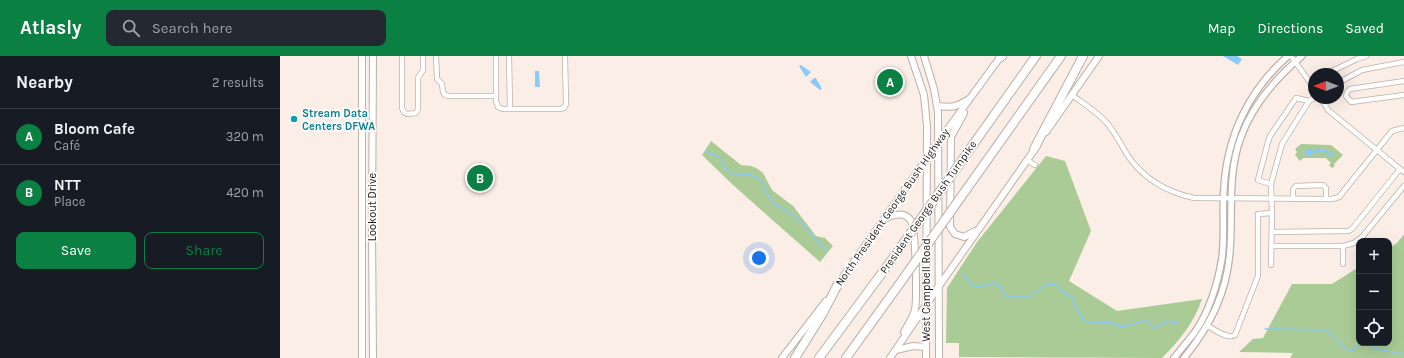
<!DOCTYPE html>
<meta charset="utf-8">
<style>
body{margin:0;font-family:Karla,sans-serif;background:#242831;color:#f1f3f6}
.controls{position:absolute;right:12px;bottom:12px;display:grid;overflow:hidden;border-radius:8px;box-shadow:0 4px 16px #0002}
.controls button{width:36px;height:36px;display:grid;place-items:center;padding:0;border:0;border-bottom:1px solid #363941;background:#171b24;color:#f1f3f6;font:20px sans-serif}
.compass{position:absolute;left:1028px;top:12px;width:36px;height:36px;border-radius:50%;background:#171b24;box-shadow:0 4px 16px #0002;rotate:270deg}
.you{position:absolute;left:479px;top:202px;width:14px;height:14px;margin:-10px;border:3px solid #fff;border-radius:50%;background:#1a73e8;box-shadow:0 0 0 6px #1a73e833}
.badge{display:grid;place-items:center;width:26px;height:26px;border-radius:50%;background:#0b8043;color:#fff;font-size:13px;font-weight:700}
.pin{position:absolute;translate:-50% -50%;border:2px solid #fff;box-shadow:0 1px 4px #0006}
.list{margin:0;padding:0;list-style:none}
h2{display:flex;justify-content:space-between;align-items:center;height:52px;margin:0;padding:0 16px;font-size:17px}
h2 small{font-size:13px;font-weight:400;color:#9ea1a6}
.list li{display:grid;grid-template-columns:26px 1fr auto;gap:12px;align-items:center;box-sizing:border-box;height:56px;padding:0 16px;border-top:1px solid #363941}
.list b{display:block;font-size:15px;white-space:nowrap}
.list p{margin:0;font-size:13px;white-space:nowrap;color:#9ea1a6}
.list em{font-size:13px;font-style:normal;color:#9ea1a6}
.actions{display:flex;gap:8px;padding:12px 16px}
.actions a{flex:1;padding:9px 0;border:1px solid #0b8043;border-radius:8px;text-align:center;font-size:14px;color:#0b8043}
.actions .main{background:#0b8043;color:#fff}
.icon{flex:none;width:22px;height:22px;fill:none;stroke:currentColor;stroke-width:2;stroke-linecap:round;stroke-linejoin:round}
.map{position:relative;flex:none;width:1124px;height:302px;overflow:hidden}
header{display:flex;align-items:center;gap:24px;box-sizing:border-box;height:56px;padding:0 20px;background:#0b8043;color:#fff}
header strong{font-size:19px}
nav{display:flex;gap:22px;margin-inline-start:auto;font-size:14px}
.search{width:280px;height:36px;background:#242831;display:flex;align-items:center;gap:10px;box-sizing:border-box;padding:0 14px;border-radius:8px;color:#9ea1a6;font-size:15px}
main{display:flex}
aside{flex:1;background:#171b24}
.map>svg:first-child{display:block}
.green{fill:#aacb96}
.water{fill:#8ac9f8}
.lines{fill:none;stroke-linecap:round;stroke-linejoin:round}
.stream{stroke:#8ac9f8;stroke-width:1.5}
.minor-casing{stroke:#bcb0a9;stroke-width:6}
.tertiary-casing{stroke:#bcb0a9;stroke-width:8}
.secondary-casing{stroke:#bcb0a9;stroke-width:8}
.motorway-casing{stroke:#bcb0a9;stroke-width:10}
.minor{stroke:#fff;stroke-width:4.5}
.tertiary{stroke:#fff;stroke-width:5.5}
.secondary{stroke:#fff;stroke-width:6}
.motorway{stroke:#fff;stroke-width:8}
.motorway-bridge-casing{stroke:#bcb0a9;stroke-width:10;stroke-linecap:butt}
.motorway-bridge{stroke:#fff;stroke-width:8}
.culture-dot{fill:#0f9aa8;stroke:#fefefe;stroke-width:1.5}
.labels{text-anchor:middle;stroke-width:3.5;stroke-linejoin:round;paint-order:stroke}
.culture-label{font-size:11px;font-weight:bold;fill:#0d838f;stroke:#fefefe;text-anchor:start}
.street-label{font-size:11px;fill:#1f1b18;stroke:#fefefe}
</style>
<header>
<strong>Atlasly</strong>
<div class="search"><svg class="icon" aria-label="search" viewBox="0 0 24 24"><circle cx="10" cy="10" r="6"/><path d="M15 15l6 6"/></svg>Search here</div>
<nav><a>Map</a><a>Directions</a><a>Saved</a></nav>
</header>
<main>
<aside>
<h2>Nearby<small>2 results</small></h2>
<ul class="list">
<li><span class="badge">A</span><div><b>Bloom Cafe</b><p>Café</p></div><em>320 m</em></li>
<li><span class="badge">B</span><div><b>NTT</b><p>Place</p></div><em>420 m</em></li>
</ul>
<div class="actions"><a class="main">Save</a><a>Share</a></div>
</aside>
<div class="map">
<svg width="1124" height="302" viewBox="0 0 1124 302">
<rect width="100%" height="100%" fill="#fbeee6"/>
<!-- green -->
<g class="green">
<polygon points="431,85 461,109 471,110 478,113 483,117 492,134 513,150 536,180 545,182 553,190 540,206 453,129 422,99"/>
<polygon points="1021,88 1051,89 1063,99 1054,108 1055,110 1052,112 1049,109 1051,107 1046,102 1023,102 1020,105 1015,99 1017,96 1015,93"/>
<path d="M766 100 785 105 811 175 789 225 837 255 922 243C914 267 899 285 882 302L679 301V287H666L667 232 697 186Z"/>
<polygon points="1124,178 1124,302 1010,302 1013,297 959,296 973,283 983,282 1012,228 1052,228 1079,211 1079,287 1109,287 1109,192 1117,187"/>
</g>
<!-- water -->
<g class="water">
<polygon points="943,0 957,0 962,3 958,9"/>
<polygon points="521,9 531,16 526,21 519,10"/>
<polygon points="255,15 259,15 260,31 255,31"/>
<polygon points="534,22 536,22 542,33 540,34 530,26"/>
<polygon points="1038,92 1042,94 1047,94 1054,99 1051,101 1046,96 1042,97 1039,95 1031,99 1027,99 1023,95 1024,94 1027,95 1029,93 1034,95"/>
</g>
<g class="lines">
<!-- stream -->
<g class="stream">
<path d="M426 95C431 100 436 99 441 102 449 129 461 111 478 122 486 127 487 142 494 148 498 151 504 152 508 155 522 166 534 182 547 195"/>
<polyline points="682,218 691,228 697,231 713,227 720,230 726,240 751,240 765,229 773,228 779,230 782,236 792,241 796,252 804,265 817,267 830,266 841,271 863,265 867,265 875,272 880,270 886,265 898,267"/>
<polyline points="985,273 1047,274 1066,293 1073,295 1079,285"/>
<path d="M1089 287C1090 288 1093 291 1094 292 1098 293 1121 298 1124 298"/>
</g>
<defs>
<g id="minor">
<polyline points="122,0 122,52 124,56 127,58 136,57 138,53 138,22 143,14 143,0"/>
<polyline points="156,0 157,23 162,28 163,36 165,39 168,40 216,40"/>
<polyline points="216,0 216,45 218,51 223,53 280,53 284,52 286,48 285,0"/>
<polyline points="229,0 230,53"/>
<polyline points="1011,0 1034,32"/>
<polyline points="1046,18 1077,3 1086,0"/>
<polyline points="1124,25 1070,33 1067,36 1066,40 1071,46 1124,39"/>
<polyline points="1058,27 1082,14 1124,6"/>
<path d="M792 39C804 48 817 56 826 66 835 76 841 89 848 100 864 123 886 136 914 142L1052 143 1059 141 1112 75 1124 72"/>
<polyline points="1041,42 1048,54 1120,113"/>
<polyline points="1029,45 1034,42"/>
<polyline points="747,104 755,109"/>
<polyline points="1013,143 1013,133 1016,130 1043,129 1046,132 1046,143"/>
<polyline points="992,176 1068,175 1072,173 1120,113 1124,116"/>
<polyline points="992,190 1063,190 1074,187 1082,181 1124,130"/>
<polyline points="1063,208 1063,190"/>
<polyline points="991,209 992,157"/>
<path d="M928 270C935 274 948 284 955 279L978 220V158L992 157 991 128 978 124 988 86 990 80 1016 42 1029 45 1002 88 991 128"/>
</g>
<g id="tertiary">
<path d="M894 302C901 293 908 285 915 276 929 256 938 227 942 202 945 179 942 155 944 132 947 80 969 34 1008 0"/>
<path d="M904 302C930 270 947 237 950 195 953 157 947 118 961 81 973 48 996 22 1022 0"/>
</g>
<g id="secondary">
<polyline points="631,0 644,39 647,70 646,302"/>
<polyline points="644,0 654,33 658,56 659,302"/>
<path d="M658 50C673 52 676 51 689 43"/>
<polyline points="684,57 671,81 670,171 675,178 684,181 695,175"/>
<polyline points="766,76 819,0"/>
<path d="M606 162C614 159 625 155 631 165 636 172 637 243 635 254 633 261 627 270 624 276"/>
<polyline points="556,231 659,85 721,0"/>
<polyline points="616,294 633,290 646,291"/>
<polyline points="82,302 82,0"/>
<polyline points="93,302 92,174 93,0"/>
<polyline points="502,302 546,245"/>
<polyline points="610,302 659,230 757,90"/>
</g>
<g id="motorway">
<polyline points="720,2 722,0"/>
<polyline points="690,93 756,0"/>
<polyline points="754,93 803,0"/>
<polyline points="681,141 781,0"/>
<polyline points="515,302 543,257 558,228"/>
<polyline points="539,302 616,198"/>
<polyline points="566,302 623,223"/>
</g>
</defs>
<!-- minor casing -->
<use href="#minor" class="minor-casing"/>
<!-- tertiary casing -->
<use href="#tertiary" class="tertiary-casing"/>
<!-- secondary casing -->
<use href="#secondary" class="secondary-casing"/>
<!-- motorway casing -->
<use href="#motorway" class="motorway-casing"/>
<!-- minor -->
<use href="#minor" class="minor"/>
<!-- tertiary -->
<use href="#tertiary" class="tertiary"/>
<!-- secondary -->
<use href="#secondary" class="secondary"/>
<!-- motorway -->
<use href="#motorway" class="motorway"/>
<defs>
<g id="motorway-bridge">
<polyline points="616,198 690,93"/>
<polyline points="623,223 681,141"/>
</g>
</defs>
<!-- motorway-bridge casing -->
<use href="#motorway-bridge" class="motorway-bridge-casing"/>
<!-- motorway-bridge -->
<use href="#motorway-bridge" class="motorway-bridge"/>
</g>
<!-- markers -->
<circle class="culture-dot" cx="14" cy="63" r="4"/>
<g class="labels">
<!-- culture labels -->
<g class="culture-label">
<text x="22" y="61">Stream Data<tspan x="22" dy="13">Centers DFWA</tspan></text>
</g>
<!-- street labels -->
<g class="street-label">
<text transform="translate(92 151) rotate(-90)" y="4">Lookout Drive</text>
<text transform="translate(612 151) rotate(-55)" y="4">North President George Bush Highway</text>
<text transform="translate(648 151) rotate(-55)" y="4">President George Bush Turnpike</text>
<text transform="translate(646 234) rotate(-90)" y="4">West Campbell Road</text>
</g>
</g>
</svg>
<div class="controls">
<button>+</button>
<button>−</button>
<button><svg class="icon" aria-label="locate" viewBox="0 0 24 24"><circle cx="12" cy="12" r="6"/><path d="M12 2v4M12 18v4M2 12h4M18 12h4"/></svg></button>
</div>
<svg class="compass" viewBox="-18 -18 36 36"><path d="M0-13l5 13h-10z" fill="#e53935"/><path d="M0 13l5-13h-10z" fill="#9ea1a6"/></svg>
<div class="you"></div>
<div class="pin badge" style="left:610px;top:26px">A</div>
<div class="pin badge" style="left:200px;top:122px">B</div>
</div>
</main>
